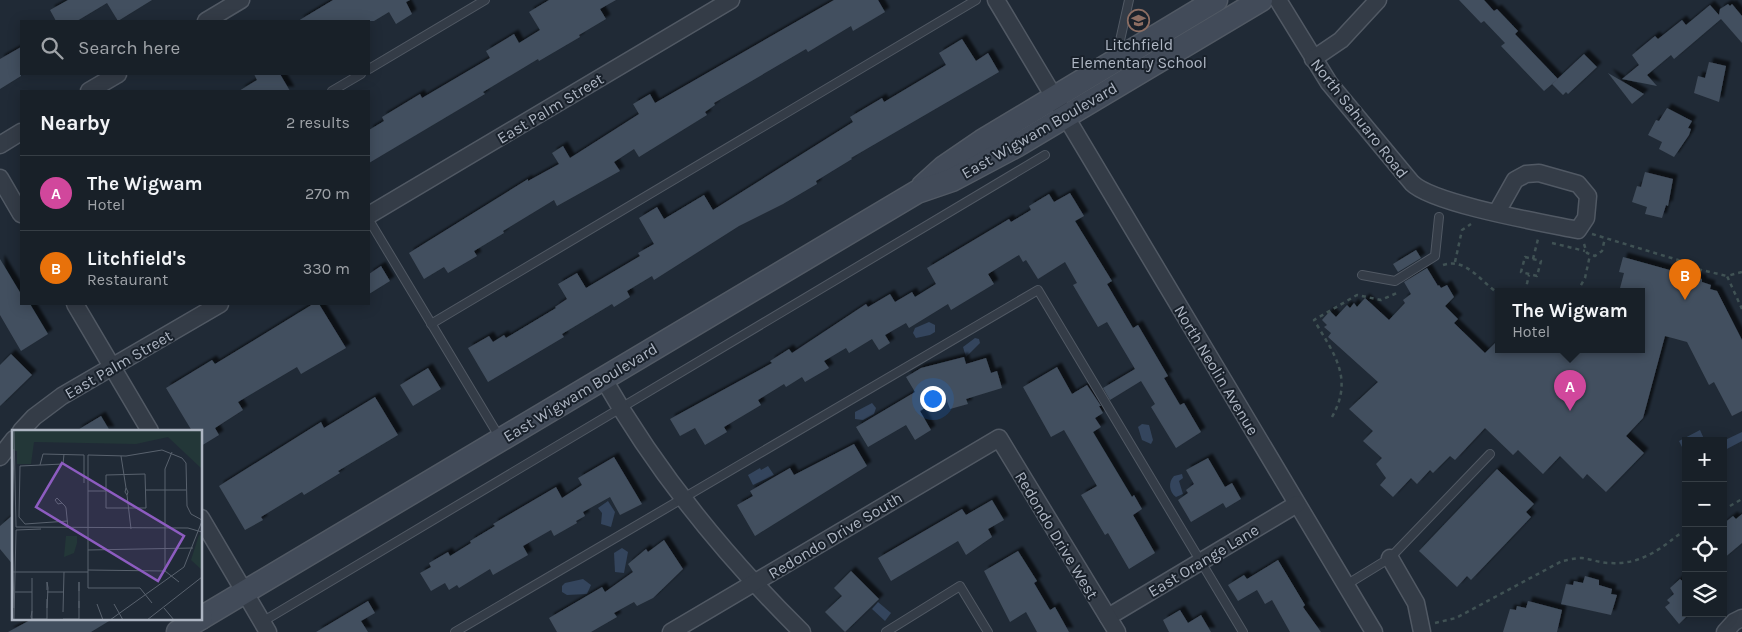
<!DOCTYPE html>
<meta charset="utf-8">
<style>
body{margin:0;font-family:Karla,sans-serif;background:#252d34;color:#f1f3f6}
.controls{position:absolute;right:15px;bottom:15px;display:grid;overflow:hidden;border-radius:0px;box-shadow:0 2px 12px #0003}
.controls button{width:45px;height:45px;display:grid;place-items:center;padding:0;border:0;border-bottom:1px solid #363e45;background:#182028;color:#f1f3f6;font:25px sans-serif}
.you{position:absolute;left:932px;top:398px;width:18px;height:18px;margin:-12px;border:4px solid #fff;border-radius:50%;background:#1a73e8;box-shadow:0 0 0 8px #1a73e833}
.badge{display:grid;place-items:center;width:32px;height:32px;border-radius:50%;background:#82aff4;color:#fff;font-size:16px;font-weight:700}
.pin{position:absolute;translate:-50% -41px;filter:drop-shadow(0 1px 2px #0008)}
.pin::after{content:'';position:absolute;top:26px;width:18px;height:15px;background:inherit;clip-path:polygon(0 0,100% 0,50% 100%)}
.popup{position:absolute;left:1495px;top:288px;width:150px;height:65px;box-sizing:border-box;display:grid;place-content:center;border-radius:0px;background:#182028;filter:drop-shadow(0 1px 4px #0005);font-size:16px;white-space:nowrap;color:#9fa3a8}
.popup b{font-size:19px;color:#f1f3f6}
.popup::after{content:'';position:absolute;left:50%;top:100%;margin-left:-10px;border:10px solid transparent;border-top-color:#182028}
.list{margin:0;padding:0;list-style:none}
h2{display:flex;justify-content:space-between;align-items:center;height:65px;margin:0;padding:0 20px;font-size:21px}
h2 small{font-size:16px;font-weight:400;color:#9fa3a8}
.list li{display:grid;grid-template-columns:32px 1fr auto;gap:15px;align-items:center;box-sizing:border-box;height:75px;padding:0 20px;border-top:1px solid #363e45}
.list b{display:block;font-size:19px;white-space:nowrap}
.list p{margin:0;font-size:16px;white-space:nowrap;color:#9fa3a8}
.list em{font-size:16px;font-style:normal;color:#9fa3a8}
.icon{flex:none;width:28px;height:28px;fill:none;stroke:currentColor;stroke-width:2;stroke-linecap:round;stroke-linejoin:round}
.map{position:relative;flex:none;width:1742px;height:632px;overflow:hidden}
.search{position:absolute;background:#182028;box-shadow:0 2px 12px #0003;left:20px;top:20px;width:350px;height:55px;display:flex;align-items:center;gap:12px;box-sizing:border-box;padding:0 18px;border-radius:0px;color:#9fa3a8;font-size:19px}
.panel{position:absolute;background:#182028;box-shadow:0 2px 12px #0003;left:20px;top:90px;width:350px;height:215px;border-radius:0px}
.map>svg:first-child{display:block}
.water{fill:#34455d}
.building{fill:#434f5e;filter:url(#shadow)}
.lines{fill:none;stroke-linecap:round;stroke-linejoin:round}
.lane-casing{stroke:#515964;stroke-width:10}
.street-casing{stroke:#515964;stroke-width:19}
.secondary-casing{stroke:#515964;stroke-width:25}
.path{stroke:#405254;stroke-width:2.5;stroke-dasharray:4 4;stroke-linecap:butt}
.lane{stroke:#343c47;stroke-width:8}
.street{stroke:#343c47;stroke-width:16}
.secondary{stroke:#424b59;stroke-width:22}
.labels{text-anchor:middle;stroke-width:4;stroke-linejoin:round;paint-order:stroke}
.poi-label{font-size:16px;fill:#aeb6c3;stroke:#19212b}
.street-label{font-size:16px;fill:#aeb6c3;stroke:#19212b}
.inset-road{fill:none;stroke:#59626e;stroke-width:1}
.view{fill:#8d5cc0;fill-opacity:0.15;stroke:#8d5cc0;stroke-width:2.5}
.inset-edge{fill:none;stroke:#aeb6c3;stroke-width:2.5}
</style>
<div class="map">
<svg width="1742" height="632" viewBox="0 0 1742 632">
<defs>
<filter id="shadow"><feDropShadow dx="4.5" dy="-4.5" stdDeviation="1" flood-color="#0009"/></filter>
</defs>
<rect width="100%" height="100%" fill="#202a36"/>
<!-- water -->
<g class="water">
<polygon points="929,322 935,325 935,332 930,335 916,338 913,333 915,328"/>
<polygon points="975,338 979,339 980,343 966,357 963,347"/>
<polygon points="872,403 876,408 874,414 863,420 855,419 855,412"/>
<polygon points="1142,424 1149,425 1153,440 1151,444 1142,440 1138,427"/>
<polygon points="1700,430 1705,441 1686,441 1686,455 1679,441"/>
<polygon points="1742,432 1742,441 1723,451 1723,441"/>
<polygon points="768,466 774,475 753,485 748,475 760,468 761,470"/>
<path d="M1182 474 1183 478 1179 481 1183 494 1176 497C1169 492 1168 482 1174 476Z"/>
<polygon points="608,501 615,512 611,527 601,524 602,513 598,508"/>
<polygon points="622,548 628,552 624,573 615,572 614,553"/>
<polygon points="583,579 591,585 587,594 567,595 562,592 562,586 565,583"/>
<polygon points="878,602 891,613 885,621 872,609"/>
</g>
<!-- building -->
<g class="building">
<polygon points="68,0 152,0 118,21 107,3 77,21 56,21 50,10"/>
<polygon points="333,0 410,0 406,2 412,14 396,24 389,12 374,21 298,21"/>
<polygon points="549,0 616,0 600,9 606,19 579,35 580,37 539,61 538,59 483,92 485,94 369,163 369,130 384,121 382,117 420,94 422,98 490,58 486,51 514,34 519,43 540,30 529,12"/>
<polygon points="834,0 878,0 885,12 853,31 851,26 808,52 806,49 714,103 715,105 705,112 707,115 639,157 634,149 614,162 620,171 557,206 554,200 503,231 504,233 474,251 477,256 448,273 444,267 424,279 409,253 528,179 528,181 559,164 552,153 563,146 570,158 639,114 633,104 650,94 655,103"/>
<polygon points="1459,0 1484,0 1494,11 1497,9 1518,31 1515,34 1558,79 1544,91 1501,46 1505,43 1484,21 1481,23"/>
<polygon points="1728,4 1730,6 1732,4 1742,16 1742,43 1721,19 1674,59 1671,55 1647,75 1657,86 1622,79 1639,65 1632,55 1655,36 1658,39 1682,20 1686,25 1710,5 1719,15 1720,9"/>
<polygon points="962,39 976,61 988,53 999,72 851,158 852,159 816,181 817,184 783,204 739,226 654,280 652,276 627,291 630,297 614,307 612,304 562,334 564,337 488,382 468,348 489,336 493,342 504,335 506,338 556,308 555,307 567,299 558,284 577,273 586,288 640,256 638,253 654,244 639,218 657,207 664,219 704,195 713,210 853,122 850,117 882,98 884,102 946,65 939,53"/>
<polygon points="21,47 21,76 0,89 0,59"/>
<polygon points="1584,54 1597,67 1568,94 1566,92 1563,95 1552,84"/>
<polygon points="1709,62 1726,66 1719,102 1694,93 1698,76 1705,78"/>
<polygon points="1608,73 1644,94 1632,104"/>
<polygon points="254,74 280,74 290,91 239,91 257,80"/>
<polygon points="1667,108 1692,121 1688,128 1691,129 1689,135 1674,157 1659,149 1662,142 1648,135 1656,120 1659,121"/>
<polygon points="1645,172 1673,179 1668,206 1666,205 1662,218 1645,214 1647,207 1632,202 1637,186 1641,187"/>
<polygon points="1070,193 1084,216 1075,221 1112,281 1107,284 1133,328 1138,325 1168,376 1164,378 1180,405 1184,403 1201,432 1176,448 1151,407 1155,404 1141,381 1110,400 1103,388 1135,369 1107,322 1098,327 1073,285 1077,283 1065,262 1038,279 1026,260 1023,262 1019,255 988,274 994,284 951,310 948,304 909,328 906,323 885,335 890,343 879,350 872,339 849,353 846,348 824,361 829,368 805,382 802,377 786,387 784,384 758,400 761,405 724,427 727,432 705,445 695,428 680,436 670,419 772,363 770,361 789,349 792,353 866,304 868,307 890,294 895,302 912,292 915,297 936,284 927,268 1009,219 1011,222 1031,210 1029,206 1049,194 1054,202"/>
<polygon points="1416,250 1421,258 1398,272 1393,264"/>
<polygon points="1623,257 1702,279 1702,282 1711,285 1710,289 1717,291 1742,340 1742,411 1732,416 1714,382 1709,385 1687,342 1665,336 1643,418 1626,436 1644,453 1606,492 1587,474 1583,479 1560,456 1543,474 1518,450 1513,455 1485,428 1455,460 1450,456 1433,473 1430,470 1417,484 1411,478 1393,497 1380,485 1386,478 1376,464 1382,458 1363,441 1373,431 1349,409 1378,382 1328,337 1331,333 1324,327 1327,325 1322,320 1330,311 1336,317 1347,305 1350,308 1354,303 1357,307 1365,298 1389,320 1405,303 1403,300 1411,294 1404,282 1427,268 1438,286 1439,285 1441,288 1447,285 1454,297 1445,306 1458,319 1454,323 1485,353 1499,339 1499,350 1641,350 1641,292 1619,292 1624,273 1619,272"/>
<polygon points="0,259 21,294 21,304 30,304 48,334 21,351 0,315"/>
<polygon points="381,266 390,281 369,294 369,274"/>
<polygon points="313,304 319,304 346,348 301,374 297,367 238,402 243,410 215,428 219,435 201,446 201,431 192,431 166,388 212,360 215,364"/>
<polygon points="11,354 32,375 0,406 0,365"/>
<polygon points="964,357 966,364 986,358 991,373 997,371 1002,388 966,399 968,404 950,409 945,396 920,411 931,430 915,440 906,425 868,447 856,427 915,392 906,377 921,368"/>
<polygon points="1057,367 1072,394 1087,385 1101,406 1099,406 1103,413 1095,418 1101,427 1093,432 1132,497 1134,495 1142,509 1133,515 1155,553 1129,569 1108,533 1105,535 1081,495 1097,486 1064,430 1051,437 1023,387"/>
<polygon points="428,368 441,389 413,406 400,385"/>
<polygon points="375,397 398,435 338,471 340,473 304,495 302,492 261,517 263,520 245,530 219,486 321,422 324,428"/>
<polygon points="101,416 110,431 76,431"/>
<polygon points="854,444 867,466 755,536 737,505 753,496 750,491 790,468 794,475"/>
<polygon points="614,457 642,504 620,515 610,497 583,512 585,516 576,521 577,523 554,536 551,530 523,546 528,555 493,575 490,569 459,588 457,585 449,590 445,583 431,591 420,573 431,567 429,563 448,552 450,556 471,543 470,541 495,526 493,524 556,487 562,498 582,485 578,478"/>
<polygon points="1208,458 1225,487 1232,483 1241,499 1226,508 1223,503 1191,522 1178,500 1188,493 1186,490 1194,484 1186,470"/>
<polygon points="1497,469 1534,504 1526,512 1531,517 1471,580 1467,576 1457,587 1419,551"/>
<polygon points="992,500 1004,520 988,529 992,537 966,555 958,541 891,581 878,558 962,509 966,515"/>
<polygon points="14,514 14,566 0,549 0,526"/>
<polygon points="1742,514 1742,543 1723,559 1723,524 1733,516 1736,519"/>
<polygon points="664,540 683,569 653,598 637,606 634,602 614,613 617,617 591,632 557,632 549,618 602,587 605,592 633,572 628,564 646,549 648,552"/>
<polygon points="1018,551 1037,581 1034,583 1050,610 1055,607 1069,632 1037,632 1026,612 1010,622 984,571"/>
<polygon points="1278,560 1305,605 1303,607 1321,632 1290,632 1272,600 1265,604 1257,590 1238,601 1228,585 1244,575 1247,579"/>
<polygon points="851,571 879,599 845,632 825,612 842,596 834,588"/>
<polygon points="1585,576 1599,580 1599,585 1612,589 1611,594 1617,595 1611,615 1561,604 1566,584 1573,585 1574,581 1583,583"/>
<polygon points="1680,579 1686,584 1686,617 1679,624 1665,607 1670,603 1667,600 1674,594 1670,588"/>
<polygon points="368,601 375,613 361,621 368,632 316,632"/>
<polygon points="1528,601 1562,610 1557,632 1503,632 1510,609 1516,610 1517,606 1526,608"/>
<polygon points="1180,610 1188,623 1201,615 1211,632 1169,632 1163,620"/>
<polygon points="34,618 114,618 91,632 8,632"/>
</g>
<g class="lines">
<defs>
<g id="lane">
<polyline points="1117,54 1129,0"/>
<polyline points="369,69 485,0"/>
<polyline points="332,91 361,74"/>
<polyline points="369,220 500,438"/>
<polyline points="1362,275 1395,281 1435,256 1439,217"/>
<polyline points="431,324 976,0"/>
<polyline points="1346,585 1390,558 1490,454"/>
<polyline points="262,622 1045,155"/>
<polyline points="455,632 1038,290 1243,632"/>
<polyline points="886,632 960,586 988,632"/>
</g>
<g id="street">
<polyline points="996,0 1374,632"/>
<path d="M1278 0 1329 83 1412 183C1433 204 1544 223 1578 230L1586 218 1588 196 1578 184 1539 173 1526 174 1515 180 1497 212"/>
<polyline points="206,21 241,0"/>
<polyline points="1313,59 1341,40 1378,0"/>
<polyline points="89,91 118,74"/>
<polyline points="0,145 21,132"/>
<polyline points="0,178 21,214"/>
<polyline points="369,215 731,0"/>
<polyline points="75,304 150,431"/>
<path d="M603 378C657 473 725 556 802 632"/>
<polyline points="21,431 34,417 62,396 220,304"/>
<polyline points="0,457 14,439"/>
<polyline points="201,518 268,632"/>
<polyline points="1390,558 1416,603 1422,632"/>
<polyline points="1108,617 1297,504"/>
<polyline points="671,632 999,438 1117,632"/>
<polyline points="1725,632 1734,622 1742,618"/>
</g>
<g id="secondary">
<polyline points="923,186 944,167 982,141 1216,0"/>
<polyline points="201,618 917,192 952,180 1016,146 1261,0"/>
<polyline points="178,632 201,618"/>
</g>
</defs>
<!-- lane casing -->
<use href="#lane" class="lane-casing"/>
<!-- street casing -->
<use href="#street" class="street-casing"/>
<!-- secondary casing -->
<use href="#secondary" class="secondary-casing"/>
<!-- path -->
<g class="path">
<polyline points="1592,234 1678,260 1697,269 1727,276"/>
<polyline points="1552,243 1585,251"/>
<polyline points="1584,244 1587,253 1595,256 1602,251 1605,238"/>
<polygon points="1525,257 1541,261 1537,276 1521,272"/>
<polyline points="1533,259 1538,239"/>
<polyline points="1455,262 1462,230 1471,224"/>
<path d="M1443 265C1466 257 1481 282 1499 294"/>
<polyline points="1742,272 1727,276 1742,309"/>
<polyline points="1525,292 1529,275"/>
<polyline points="1577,292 1585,278 1590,255"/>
<path d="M1332 417C1354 378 1334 354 1314 320L1357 295 1381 300 1397 293"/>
<polyline points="1723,510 1742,499"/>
<path d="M1435 623 1456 618 1562 561C1568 560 1575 558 1582 558 1591 559 1600 563 1609 563 1643 565 1661 548 1686 529"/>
</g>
<!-- lane -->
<use href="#lane" class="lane"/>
<!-- street -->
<use href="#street" class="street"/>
<!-- secondary -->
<use href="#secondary" class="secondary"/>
</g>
<!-- icons -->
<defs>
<symbol id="school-ring" viewBox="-11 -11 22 22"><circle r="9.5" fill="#19212b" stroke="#8d6e63" stroke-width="1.5"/><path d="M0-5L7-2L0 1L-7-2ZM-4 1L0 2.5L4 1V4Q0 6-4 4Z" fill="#8d6e63"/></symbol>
</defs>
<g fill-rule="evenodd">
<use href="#school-ring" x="1126" y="8" width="25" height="25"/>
</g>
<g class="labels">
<!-- poi labels -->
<g class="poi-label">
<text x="1139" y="50">Litchfield<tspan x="1139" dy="18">Elementary School</tspan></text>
</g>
<!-- street labels -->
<g class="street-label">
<text transform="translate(550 108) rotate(-31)" y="6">East Palm Street</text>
<text transform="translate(1360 118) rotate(52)" y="6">North Sahuaro Road</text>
<text transform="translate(1039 130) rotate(-30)" y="6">East Wigwam Boulevard</text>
<text transform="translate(118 364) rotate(-30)" y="6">East Palm Street</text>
<text transform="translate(1217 370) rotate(59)" y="6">North Neolin Avenue</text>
<text transform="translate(580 392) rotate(-31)" y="6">East Wigwam Boulevard</text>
<text transform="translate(835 535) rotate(-31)" y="6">Redondo Drive South</text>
<text transform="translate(1057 535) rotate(59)" y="6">Redondo Drive West</text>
<text transform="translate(1203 560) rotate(-31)" y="6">East Orange Lane</text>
</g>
</g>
<!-- overview -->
<g transform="translate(12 430)">
<rect width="190" height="190" fill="#202a36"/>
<path d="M0 0H190V39L156 7 124 14 22 12 19 34H5V21H0ZM187 105 190 106V140L179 130ZM54 106H65V113L62 123 52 127Z" fill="#233738"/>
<path class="inset-road" d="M2 0 4 97 176 98 190 102M52 24 51 34 8 36 7 87 13 94 56 91M109 26 114 58M28 35 31 24 72 25V53M133 44 134 78H94V45ZM114 58 116 62 115 65 113 62ZM134 60H174M76 61H94M115 65 119 99M50 73 46 74 43 70 45 68 53 76 54 78 56 98M0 97 2 19M0 100 2 178M76 120 181 118M76 140 153 141 167 152M153 141V39L160 22M1 142H76M35 160V152L36 158 35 178V169M3 162H20M35 162H51M67 171V152V161M140 173 128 158H76V25L114 26 150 20 170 28 174 33 175 76 179 84 190 90M85 174 91 190M102 174 111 190M152 178 162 190M20 181V148M20 181V189L19 187ZM51 182 52 142M20 189H35V178M51 189H67V171V178M2 190 4 100 29 99M98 190 172 137 190 91M135 190 190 147"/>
<path class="view" d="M50 33 172 106 146 151 24 77Z"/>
<rect width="190" height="190" class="inset-edge"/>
</g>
</svg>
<div class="controls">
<button>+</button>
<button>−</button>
<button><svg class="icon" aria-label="locate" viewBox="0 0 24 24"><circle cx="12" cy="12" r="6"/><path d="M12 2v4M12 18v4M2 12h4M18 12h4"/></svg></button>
<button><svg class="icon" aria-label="layers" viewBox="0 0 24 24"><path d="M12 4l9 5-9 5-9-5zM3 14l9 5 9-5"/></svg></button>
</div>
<div class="you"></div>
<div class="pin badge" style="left:1570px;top:411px;background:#d1479c">A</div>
<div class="popup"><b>The Wigwam</b>Hotel</div>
<div class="pin badge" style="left:1685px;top:300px;background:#e8710a">B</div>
<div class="search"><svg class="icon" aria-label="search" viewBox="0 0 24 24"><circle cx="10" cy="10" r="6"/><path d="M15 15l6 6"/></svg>Search here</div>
<section class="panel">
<h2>Nearby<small>2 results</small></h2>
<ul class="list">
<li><span class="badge" style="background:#d1479c">A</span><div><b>The Wigwam</b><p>Hotel</p></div><em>270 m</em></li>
<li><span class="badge" style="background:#e8710a">B</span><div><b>Litchfield's</b><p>Restaurant</p></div><em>330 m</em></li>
</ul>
</section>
</div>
